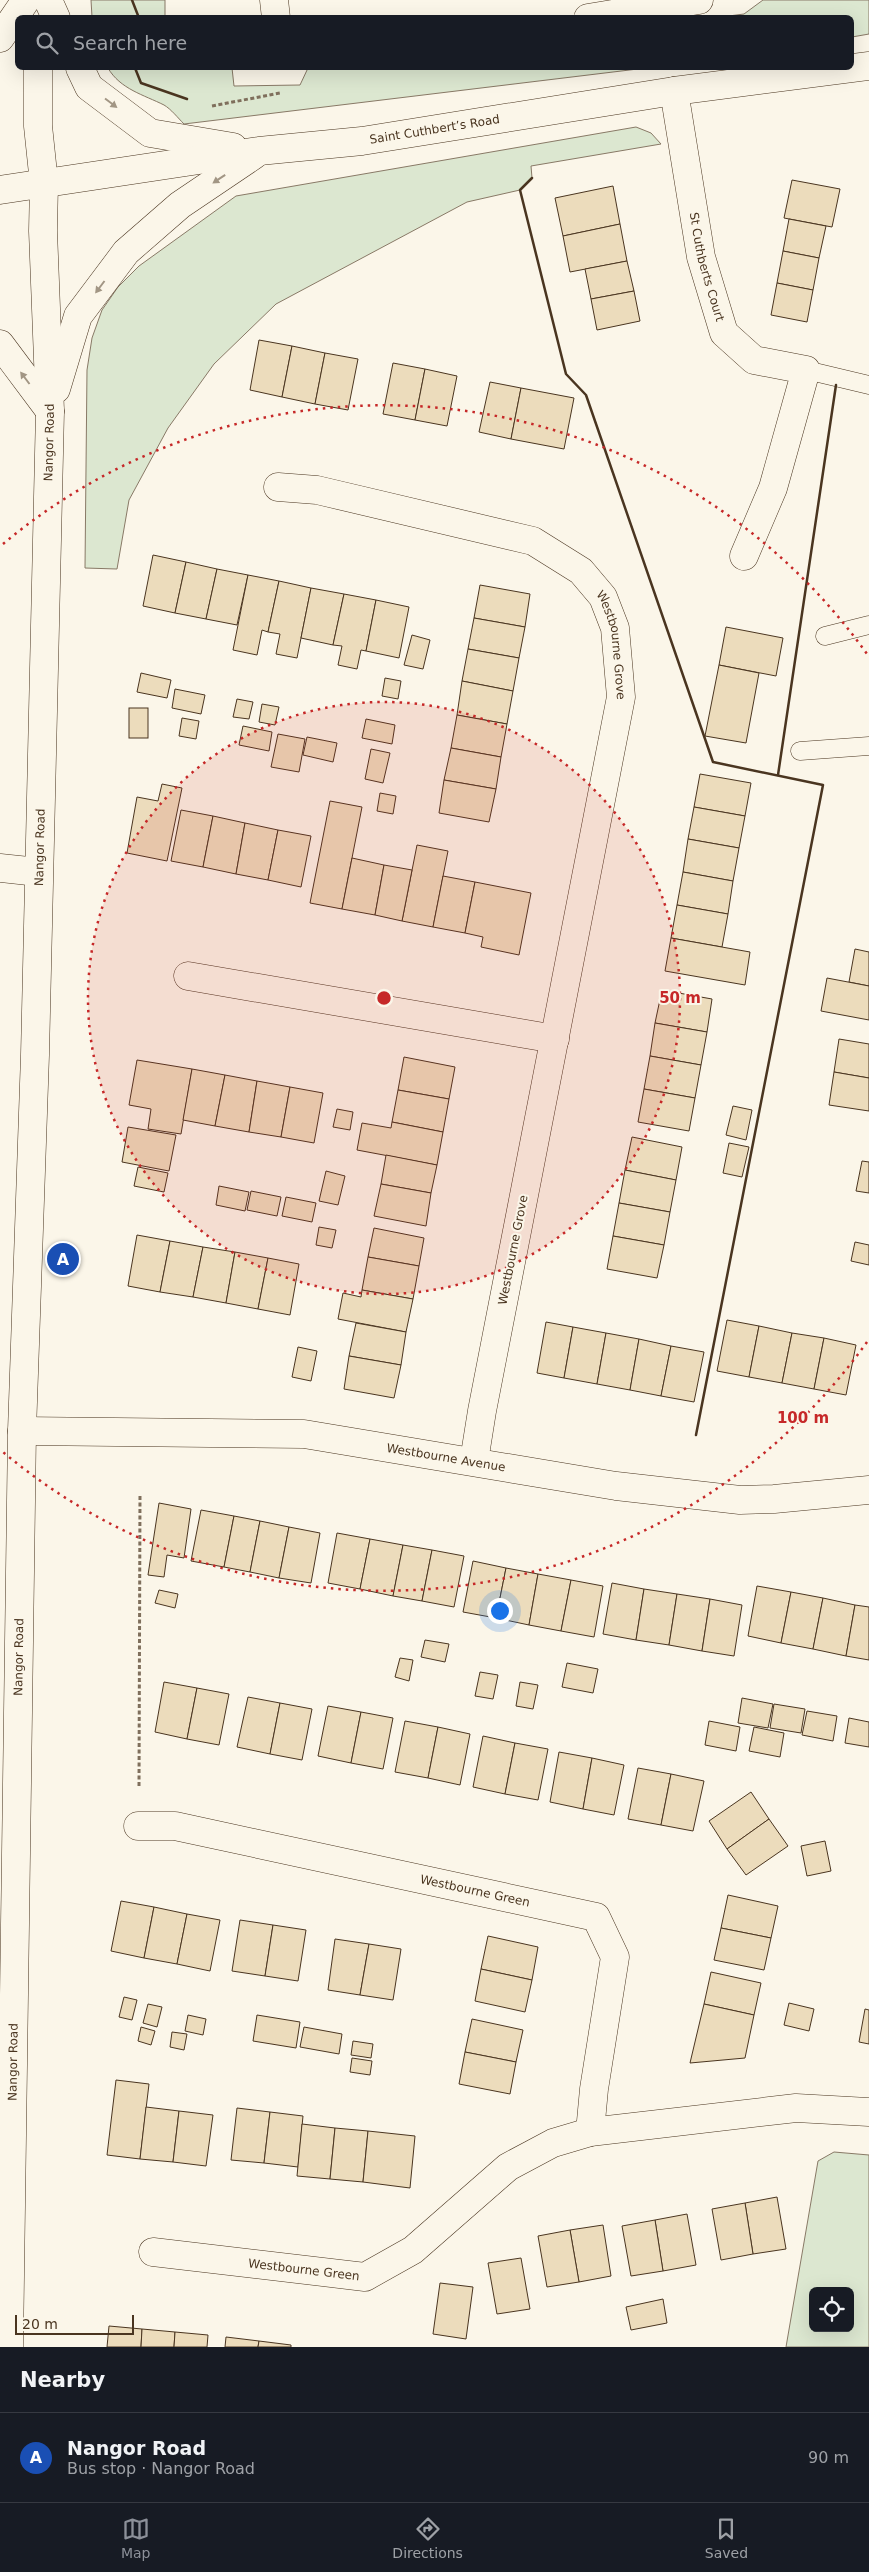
<!DOCTYPE html>
<meta charset="utf-8">
<style>
body{margin:0;font-family:"DejaVu Sans",sans-serif;background:#242831;color:#f1f3f6}
.controls{position:absolute;right:15px;bottom:15px;display:grid;overflow:hidden;border-radius:8px;box-shadow:0 5px 20px #0002}
.controls button{width:45px;height:45px;display:grid;place-items:center;padding:0;border:0;border-bottom:1px solid #363941;background:#171b24;color:#f1f3f6;font:25px sans-serif}
.scale{position:absolute;left:15px;bottom:12px;width:119px;box-sizing:border-box;padding-left:5px;border:2px solid #4a3520;border-top:0;font-size:14px;line-height:18px;white-space:nowrap;color:#4a3520;-webkit-text-stroke:4px #fbf6e9;paint-order:stroke}
.you{position:absolute;left:499px;top:1610px;width:18px;height:18px;margin:-12px;border:4px solid #fff;border-radius:50%;background:#1a73e8;box-shadow:0 0 0 8px #1a73e833}
.badge{display:grid;place-items:center;width:32px;height:32px;border-radius:50%;background:#8c9099;color:#fff;font-size:16px;font-weight:700}
.pin{position:absolute;translate:-50% -50%;border:2px solid #fff;box-shadow:0 1px 5px #0006}
.list{margin:0;padding:0;list-style:none}
h2{display:flex;justify-content:space-between;align-items:center;height:65px;margin:0;padding:0 20px;font-size:21px}
h2 small{font-size:16px;font-weight:400;color:#9ea1a6}
.list li{display:grid;grid-template-columns:32px 1fr auto;gap:15px;align-items:center;box-sizing:border-box;height:90px;padding:0 20px;border-top:1px solid #363941}
.list b{display:block;font-size:19px;white-space:nowrap}
.list p{margin:0;font-size:16px;white-space:nowrap;color:#9ea1a6}
.list em{font-size:16px;font-style:normal;color:#9ea1a6}
.icon{flex:none;width:28px;height:28px;fill:none;stroke:currentColor;stroke-width:2;stroke-linecap:round;stroke-linejoin:round}
.map{position:relative;flex:none;width:869px;height:2347px;overflow:hidden}
.search{position:absolute;background:#171b24;box-shadow:0 5px 20px #0002;left:15px;right:15px;top:15px;height:55px;display:flex;align-items:center;gap:12px;box-sizing:border-box;padding:0 18px;border-radius:8px;color:#9ea1a6;font-size:19px}
.sheet{height:155px;background:#171b24}
nav{display:flex;justify-content:space-around;align-items:center;box-sizing:border-box;height:70px;border-top:1px solid #363941;background:#171b24;font-size:14px;color:#9ea1a6}
nav a{display:grid;justify-items:center;gap:2px}
nav .on{color:#8c9099}
.map>svg:first-child{display:block}
.green{fill:#dce7d0;stroke:#887966;fill-rule:evenodd}
.building{fill:#ecdcbc;stroke:#4a3520}
.lines{fill:none;stroke-linecap:round;stroke-linejoin:round}
.lane-casing{stroke:#4a3520;stroke-width:19}
.street-casing{stroke:#4a3520;stroke-width:29}
.secondary-casing{stroke:#4a3520;stroke-width:29}
.path{stroke:#7f6f5c;stroke-width:3;stroke-dasharray:4 2.5;stroke-linecap:butt}
.lane{stroke:#fbf6e9;stroke-width:18}
.street{stroke:#fbf6e9;stroke-width:28}
.secondary{stroke:#fbf6e9;stroke-width:28}
.wall{stroke:#4a3520;stroke-width:2.5}
.oneway{fill:#a29684}
.ring{fill:none;stroke:#c62828;stroke-width:2.5;stroke-dasharray:2.5 5}
.labels{text-anchor:middle;stroke-width:4;stroke-linejoin:round;paint-order:stroke}
.street-label{font-size:12px;fill:#4a3520;stroke:#fbf6e9}
.centre{fill:#c62828;stroke:#fbf6e9;stroke-width:2.5}
.ring-label{font-size:15px;text-anchor:middle;font-weight:bold;fill:#c62828;stroke:#fbf6e9;stroke-width:4;stroke-linejoin:round;paint-order:stroke}
</style>
<div class="map">
<svg width="869" height="2347" viewBox="0 0 869 2347">
<rect width="100%" height="100%" fill="#fbf6e9"/>
<!-- green -->
<g class="green">
<polygon points="91,0 165,0 165,17 92,17"/>
<polygon points="763,0 869,0 869,34 852,37 852,18 721,17 744,14"/>
<path d="M108 68H232L234 86 300 85 308 68H646L184 124C178 118 171 109 164 105 144 95 120 89 108 68Z"/>
<polygon points="636,127 651,133 661,144 531,166 532,178 520,190 467,202 276,304 214,364 168,428 129,500 117,569 85,568 87,370 92,338 102,310 118,287 139,266 236,196"/>
<path d="M834 2152 869 2155V2347H786L818 2161ZM813 2291H850V2328H813Z"/>
</g>
<!-- building -->
<g class="building">
<polygon points="792,180 840,189 832,227 784,218"/>
<polygon points="613,186 620,224 563,236 555,198"/>
<polygon points="789,219 826,226 819,258 783,251"/>
<polygon points="620,224 627,261 570,272 563,236"/>
<polygon points="783,251 819,258 813,290 777,283"/>
<polygon points="627,261 634,291 591,299 585,269"/>
<polygon points="777,283 813,290 807,322 771,315"/>
<polygon points="634,291 640,321 597,330 591,299"/>
<polygon points="259,340 292,346 282,397 250,390"/>
<polygon points="292,346 325,353 315,404 282,397"/>
<polygon points="325,353 358,359 348,410 315,404"/>
<polygon points="393,363 425,369 415,420 383,414"/>
<polygon points="425,369 457,376 447,426 415,420"/>
<polygon points="490,382 521,388 511,439 479,432"/>
<polygon points="521,388 574,398 564,449 511,439"/>
<polygon points="153,555 186,562 175,613 143,606"/>
<polygon points="186,562 217,569 206,619 175,613"/>
<polygon points="217,569 248,575 237,625 206,619"/>
<polygon points="248,575 279,581 268,632 262,630 257,655 233,650"/>
<polygon points="279,581 311,588 297,658 276,654 280,634 268,632"/>
<polygon points="480,585 530,594 525,627 474,618"/>
<polygon points="311,588 344,594 333,645 301,638"/>
<polygon points="344,594 376,600 366,651 361,650 357,669 338,665 342,646 333,645"/>
<polygon points="376,600 409,607 399,658 366,651"/>
<polygon points="474,618 525,627 519,658 468,649"/>
<polygon points="726,627 783,638 776,676 719,665"/>
<polygon points="412,635 430,640 423,669 404,665"/>
<polygon points="468,649 519,658 513,691 462,681"/>
<polygon points="719,665 759,673 746,743 705,736"/>
<polygon points="141,673 171,680 167,698 137,692"/>
<polygon points="385,678 401,681 398,699 382,696"/>
<polygon points="462,681 513,691 507,724 457,715"/>
<polygon points="175,689 205,695 201,714 172,708"/>
<polygon points="237,699 253,702 249,719 233,717"/>
<polygon points="262,704 279,707 275,725 259,722"/>
<rect x="129" y="708" width="19" height="30"/>
<polygon points="457,715 507,724 501,757 451,748"/>
<polygon points="182,718 199,721 196,739 179,736"/>
<polygon points="366,719 395,725 392,744 362,738"/>
<polygon points="243,726 272,732 269,751 239,745"/>
<polygon points="278,734 305,739 299,772 271,767"/>
<polygon points="307,737 337,743 333,762 303,755"/>
<polygon points="451,748 501,757 496,789 444,780"/>
<polygon points="371,749 390,753 383,783 365,779"/>
<polygon points="700,774 751,783 745,816 694,807"/>
<polygon points="444,780 496,789 489,822 439,813"/>
<polygon points="162,784 182,788 167,861 127,853 137,797 158,801"/>
<polygon points="380,793 396,796 393,814 377,811"/>
<polygon points="330,801 362,807 342,909 310,903"/>
<polygon points="694,807 745,816 739,848 688,839"/>
<polygon points="181,810 213,816 203,867 171,861"/>
<polygon points="213,816 245,823 236,874 203,867"/>
<polygon points="245,823 278,830 268,880 236,874"/>
<polygon points="278,830 311,836 301,887 268,880"/>
<polygon points="688,839 739,848 733,881 683,872"/>
<polygon points="417,845 448,851 433,927 402,921"/>
<polygon points="352,858 384,865 375,915 342,909"/>
<polygon points="384,865 412,870 402,921 375,915"/>
<polygon points="683,872 733,881 728,914 677,905"/>
<polygon points="443,876 475,882 465,933 433,927"/>
<polygon points="475,882 531,893 519,955 481,947 483,937 465,933"/>
<polygon points="677,905 728,914 722,947 671,938"/>
<polygon points="671,938 750,952 745,985 665,971"/>
<polygon points="855,949 869,952 869,986 849,982"/>
<polygon points="827,978 869,986 869,1020 821,1011"/>
<polygon points="662,990 712,999 707,1032 655,1023"/>
<polygon points="655,1023 707,1032 701,1065 650,1056"/>
<polygon points="839,1039 869,1044 869,1078 834,1072"/>
<polygon points="650,1056 701,1065 695,1098 644,1089"/>
<polygon points="404,1057 455,1067 449,1099 398,1090"/>
<polygon points="137,1060 192,1069 181,1134 148,1129 151,1109 129,1105"/>
<polygon points="192,1069 225,1075 215,1126 183,1120"/>
<polygon points="834,1072 869,1078 869,1111 829,1105"/>
<polygon points="225,1075 257,1081 249,1132 215,1126"/>
<polygon points="257,1081 290,1087 281,1137 249,1132"/>
<polygon points="290,1087 323,1093 314,1143 281,1137"/>
<polygon points="644,1089 695,1098 689,1131 638,1122"/>
<polygon points="398,1090 449,1099 443,1132 392,1122"/>
<polygon points="733,1106 752,1110 746,1140 726,1135"/>
<polygon points="337,1109 353,1112 350,1130 333,1127"/>
<polygon points="392,1122 443,1132 437,1165 357,1150 362,1123 391,1128"/>
<polygon points="128,1127 176,1135 169,1171 122,1162"/>
<polygon points="632,1137 682,1147 676,1180 625,1170"/>
<polygon points="729,1143 749,1147 742,1177 723,1173"/>
<polygon points="386,1155 437,1165 431,1193 381,1184"/>
<polygon points="862,1161 869,1162 869,1193 856,1191"/>
<polygon points="138,1167 168,1173 164,1192 134,1186"/>
<polygon points="625,1170 676,1180 670,1212 619,1203"/>
<polygon points="326,1171 345,1176 338,1205 319,1201"/>
<polygon points="381,1184 431,1193 426,1226 374,1216"/>
<polygon points="219,1186 249,1192 245,1211 216,1205"/>
<polygon points="251,1191 281,1197 277,1216 247,1210"/>
<polygon points="286,1197 316,1203 312,1222 282,1216"/>
<polygon points="619,1203 670,1212 664,1245 613,1236"/>
<polygon points="319,1227 336,1230 332,1248 316,1245"/>
<polygon points="374,1228 424,1238 419,1266 368,1257"/>
<polygon points="137,1235 170,1241 160,1292 128,1286"/>
<polygon points="613,1236 664,1245 657,1278 607,1269"/>
<polygon points="170,1241 203,1247 193,1297 160,1292"/>
<polygon points="855,1242 869,1245 869,1265 851,1261"/>
<polygon points="203,1247 235,1252 226,1303 193,1297"/>
<polygon points="235,1252 268,1258 258,1309 226,1303"/>
<polygon points="368,1257 419,1266 413,1299 362,1290"/>
<polygon points="268,1258 299,1264 290,1315 258,1309"/>
<polygon points="362,1290 413,1299 406,1332 338,1319 343,1293 361,1297"/>
<polygon points="727,1320 759,1326 749,1377 717,1371"/>
<polygon points="546,1322 573,1327 564,1378 537,1373"/>
<polygon points="356,1323 406,1332 401,1365 349,1356"/>
<polygon points="759,1326 792,1333 782,1383 749,1377"/>
<polygon points="573,1327 606,1333 597,1384 564,1378"/>
<polygon points="606,1333 639,1339 630,1390 597,1384"/>
<polygon points="792,1333 824,1338 814,1389 782,1383"/>
<polygon points="824,1338 856,1345 846,1395 814,1389"/>
<polygon points="639,1339 671,1346 661,1396 630,1390"/>
<polygon points="671,1346 704,1352 694,1402 661,1396"/>
<polygon points="298,1347 317,1351 311,1381 292,1377"/>
<polygon points="349,1356 401,1365 394,1398 344,1389"/>
<polygon points="159,1503 191,1509 184,1558 167,1555 164,1577 148,1575"/>
<polygon points="201,1510 234,1516 224,1567 191,1561"/>
<polygon points="234,1516 260,1521 250,1572 224,1567"/>
<polygon points="260,1521 289,1527 279,1578 250,1572"/>
<polygon points="289,1527 320,1533 311,1583 279,1578"/>
<polygon points="337,1533 370,1539 360,1589 328,1583"/>
<polygon points="370,1539 403,1545 393,1596 360,1589"/>
<polygon points="403,1545 432,1550 422,1601 393,1596"/>
<polygon points="432,1550 464,1556 454,1607 422,1601"/>
<polygon points="473,1561 506,1568 496,1618 463,1612"/>
<polygon points="506,1568 538,1574 529,1625 496,1618"/>
<polygon points="538,1574 571,1580 561,1631 529,1625"/>
<polygon points="571,1580 603,1586 594,1637 561,1631"/>
<polygon points="612,1583 644,1589 636,1640 603,1634"/>
<polygon points="757,1586 791,1592 781,1643 748,1636"/>
<polygon points="644,1589 677,1594 669,1645 636,1640"/>
<polygon points="159,1590 178,1594 175,1608 155,1603"/>
<polygon points="791,1592 823,1598 813,1649 781,1643"/>
<polygon points="677,1594 710,1599 702,1651 669,1645"/>
<polygon points="823,1598 855,1605 846,1656 813,1649"/>
<polygon points="710,1599 742,1605 734,1656 702,1651"/>
<polygon points="855,1605 869,1607 869,1660 846,1656"/>
<polygon points="425,1640 449,1644 445,1662 421,1657"/>
<polygon points="400,1658 413,1660 409,1681 395,1677"/>
<polygon points="567,1663 598,1669 593,1693 562,1687"/>
<polygon points="480,1672 498,1675 493,1699 475,1696"/>
<polygon points="164,1682 197,1688 187,1739 155,1732"/>
<polygon points="520,1682 538,1685 533,1709 516,1706"/>
<polygon points="197,1688 229,1694 219,1745 187,1739"/>
<polygon points="248,1697 280,1703 270,1754 237,1747"/>
<polygon points="742,1698 773,1704 768,1728 738,1723"/>
<polygon points="280,1703 312,1709 302,1760 270,1754"/>
<polygon points="774,1704 805,1709 801,1733 770,1728"/>
<polygon points="328,1706 361,1712 351,1763 318,1756"/>
<polygon points="807,1711 837,1716 833,1741 802,1735"/>
<polygon points="361,1712 393,1718 383,1769 351,1763"/>
<polygon points="849,1718 869,1722 869,1747 845,1743"/>
<polygon points="405,1721 438,1727 428,1778 395,1772"/>
<polygon points="709,1721 740,1727 736,1751 705,1745"/>
<polygon points="438,1727 470,1734 460,1785 428,1778"/>
<polygon points="754,1727 784,1733 780,1757 749,1751"/>
<polygon points="483,1736 515,1743 505,1794 473,1787"/>
<polygon points="515,1743 548,1749 538,1800 505,1794"/>
<polygon points="559,1752 592,1758 583,1809 550,1802"/>
<polygon points="592,1758 624,1765 614,1815 583,1809"/>
<polygon points="638,1768 671,1774 661,1825 628,1819"/>
<polygon points="671,1774 704,1781 693,1831 661,1825"/>
<polygon points="751,1792 769,1819 727,1849 709,1821"/>
<polygon points="769,1819 788,1846 746,1875 727,1849"/>
<polygon points="825,1841 831,1871 807,1876 801,1846"/>
<polygon points="728,1895 778,1906 771,1938 721,1928"/>
<polygon points="121,1901 154,1907 144,1958 111,1951"/>
<polygon points="154,1907 187,1914 177,1964 144,1958"/>
<polygon points="187,1914 220,1920 210,1971 177,1964"/>
<polygon points="240,1920 273,1925 265,1976 232,1971"/>
<polygon points="273,1925 306,1930 298,1981 265,1976"/>
<polygon points="721,1928 771,1938 764,1970 714,1960"/>
<polygon points="488,1936 538,1947 532,1980 481,1969"/>
<polygon points="335,1939 369,1944 360,1995 328,1990"/>
<polygon points="369,1944 401,1949 393,2000 360,1995"/>
<polygon points="481,1969 532,1980 525,2012 475,2001"/>
<polygon points="711,1972 761,1983 754,2015 704,2004"/>
<polygon points="124,1997 137,2000 132,2020 119,2017"/>
<polygon points="789,2003 814,2009 809,2031 784,2025"/>
<polygon points="148,2004 162,2007 157,2027 143,2023"/>
<polygon points="704,2004 754,2015 745,2058 690,2063"/>
<polygon points="865,2009 869,2010 869,2044 859,2042"/>
<polygon points="188,2015 206,2019 203,2035 185,2031"/>
<polygon points="257,2015 300,2022 296,2048 253,2041"/>
<polygon points="472,2019 523,2030 516,2062 465,2052"/>
<polygon points="141,2027 155,2031 151,2045 138,2041"/>
<polygon points="304,2027 342,2034 339,2054 300,2047"/>
<polygon points="172,2032 187,2034 184,2050 170,2047"/>
<polygon points="353,2041 373,2044 371,2058 351,2055"/>
<polygon points="465,2052 516,2062 510,2094 459,2084"/>
<polygon points="352,2058 372,2061 370,2075 350,2072"/>
<polygon points="116,2080 149,2084 140,2159 107,2155"/>
<polygon points="146,2107 179,2111 173,2162 140,2159"/>
<polygon points="237,2108 270,2112 264,2163 231,2160"/>
<polygon points="179,2111 213,2115 206,2166 173,2162"/>
<polygon points="270,2112 303,2116 298,2167 264,2163"/>
<polygon points="302,2124 335,2128 330,2179 297,2176"/>
<polygon points="335,2128 368,2131 363,2182 330,2179"/>
<polygon points="368,2131 415,2136 410,2188 363,2182"/>
<polygon points="777,2197 786,2249 753,2254 745,2203"/>
<polygon points="745,2203 753,2254 721,2260 712,2209"/>
<polygon points="687,2214 696,2265 663,2271 655,2220"/>
<polygon points="655,2220 663,2271 631,2276 622,2226"/>
<polygon points="603,2225 611,2276 579,2282 570,2230"/>
<polygon points="570,2230 579,2282 547,2287 538,2236"/>
<polygon points="521,2258 530,2309 497,2314 488,2263"/>
<polygon points="440,2283 473,2287 466,2339 433,2334"/>
<polygon points="663,2299 667,2323 631,2330 626,2307"/>
<polygon points="109,2326 142,2329 141,2347 107,2347"/>
<polygon points="142,2329 175,2332 174,2347 141,2347"/>
<polygon points="175,2332 208,2335 207,2347 174,2347"/>
<polygon points="226,2337 259,2341 258,2347 225,2347"/>
<polygon points="259,2341 291,2345 291,2347 258,2347"/>
</g>
<g class="lines">
<defs>
<g id="lane">
<polyline points="806,370 869,385"/>
<polyline points="825,636 869,625"/>
<polyline points="800,751 869,746"/>
</g>
<g id="street">
<polyline points="274,0 276,18"/>
<polyline points="588,18 699,0"/>
<path id="s1" d="M674 91 701 257 724 333 754 360 806 370 773 488 744 556"/>
<path id="s2" d="M278 487 317 490 533 541 581 571 603 597 615 628 621 697 482 1411 474 1461"/>
<polyline points="0,868 38,872"/>
<polyline points="188,976 555,1039"/>
<path id="s3" d="M22 1431 304 1434 616 1486 740 1500 774 1499 869 1490"/>
<path id="s4" d="M138 1826H175L596 1917 615 1957 594 2089 590 2132"/>
<path id="s5" d="M153 2252 365 2277 413 2250 508 2167 553 2143 590 2132 796 2108 869 2112"/>
</g>
<g id="secondary">
<polyline points="48,0 56,18"/>
<polyline points="0,38 26,0"/>
<polyline points="80,68 89,87 150,133 233,147"/>
<path id="s6" d="M0 190 259 151 362 141 674 91 869 66"/>
<polyline points="0,344 50,411"/>
<polyline points="56,389 78,316 126,252 180,205 254,155"/>
<path id="s7" d="M9 2347 22 1431 35 1055 50 411 43 231 44 183 38 126V68"/>
</g>
</defs>
<!-- lane casing -->
<use href="#lane" class="lane-casing"/>
<!-- street casing -->
<use href="#street" class="street-casing"/>
<!-- secondary casing -->
<use href="#secondary" class="secondary-casing"/>
<!-- path -->
<g class="path">
<polyline points="212,106 280,93"/>
<polyline points="139,1786 140,1494"/>
</g>
<!-- lane -->
<use href="#lane" class="lane"/>
<!-- street -->
<use href="#street" class="street"/>
<!-- secondary -->
<use href="#secondary" class="secondary"/>
<!-- wall -->
<g class="wall">
<polyline points="132,0 139,18"/>
<polyline points="135,68 141,83 187,99"/>
<polyline points="532,178 520,190 566,374 586,395 713,762 823,785 696,1435"/>
<polyline points="778,775 836,385"/>
</g>
</g>
<!-- one-way arrows -->
<defs><path id="oneway-solid" d="M-6-.8H1V-3.2L6.5 0L1 3.2V.8H-6Z" transform="scale(1.25)"/></defs>
<g class="oneway">
<use href="#oneway-solid" transform="translate(111 103) rotate(37)"/>
<use href="#oneway-solid" transform="translate(219 179) rotate(146)"/>
<use href="#oneway-solid" transform="translate(100 287) rotate(127)"/>
<use href="#oneway-solid" transform="translate(25 378) rotate(-127)"/>
</g>
<!-- distance rings -->
<circle cx="384" cy="998" r="296" fill="#c62828" fill-opacity=".12"/>
<g class="ring">
<circle cx="384" cy="998" r="296"/>
<path d="M867 1342A593 593 0 0 1 3 1452M3 544A593 593 0 0 1 867 654"/>
</g>
<g class="labels">
<!-- street labels -->
<g class="street-label">
<text dy="4" stroke="none"><textPath href="#s6" startOffset="439">Saint Cuthbert’s Road</textPath></text>
<text dy="4" stroke="none"><textPath href="#s1" startOffset="179">St Cuthberts Court</textPath></text>
<text dy="4" stroke="none"><textPath href="#s7" startOffset="1905">Nangor Road</textPath></text>
<text dy="4" stroke="none"><textPath href="#s2" startOffset="401">Westbourne Grove</textPath></text>
<text dy="4" stroke="none"><textPath href="#s7" startOffset="1500">Nangor Road</textPath></text>
<text transform="translate(513 1250) rotate(-79)" y="4">Westbourne Grove</text>
<text dy="4" stroke="none"><textPath href="#s3" startOffset="426">Westbourne Avenue</textPath></text>
<text dy="4" stroke="none"><textPath href="#s7" startOffset="690">Nangor Road</textPath></text>
<text dy="4" stroke="none"><textPath href="#s4" startOffset="344">Westbourne Green</textPath></text>
<text dy="4" stroke="none"><textPath href="#s7" startOffset="285">Nangor Road</textPath></text>
<text dy="4" stroke="none"><textPath href="#s5" startOffset="152">Westbourne Green</textPath></text>
</g>
</g>
<circle cx="384" cy="998" r="8" class="centre"/>
<g class="ring-label">
<text x="680" y="1003">50 m</text>
<text x="803" y="1423">100 m</text>
</g>
</svg>
<div class="controls">
<button><svg class="icon" aria-label="locate" viewBox="0 0 24 24"><circle cx="12" cy="12" r="6"/><path d="M12 2v4M12 18v4M2 12h4M18 12h4"/></svg></button>
</div>
<div class="scale">20 m</div>
<div class="you"></div>
<div class="pin badge" style="left:63px;top:1259px;background:#1a4fb4">A</div>
<div class="search"><svg class="icon" aria-label="search" viewBox="0 0 24 24"><circle cx="10" cy="10" r="6"/><path d="M15 15l6 6"/></svg>Search here</div>
</div>
<section class="sheet">
<h2>Nearby<small></small></h2>
<ul class="list">
<li><span class="badge" style="background:#1a4fb4">A</span><div><b>Nangor Road</b><p>Bus stop · Nangor Road</p></div><em>90 m</em></li>
</ul>
</section>
<nav>
<a class="on"><svg class="icon" aria-label="map" viewBox="0 0 24 24"><path d="M3 6l6-2 6 2 6-2v14l-6 2-6-2-6 2zM9 4v14M15 6v14"/></svg>Map</a>
<a><svg class="icon" aria-label="directions" viewBox="0 0 24 24"><path d="M12 3l9 9-9 9-9-9zM9 14v-3h6M13 9l2 2-2 2"/></svg>Directions</a>
<a><svg class="icon" aria-label="saved" viewBox="0 0 24 24"><path d="M7 4h10v16l-5-4-5 4z"/></svg>Saved</a>
</nav>
